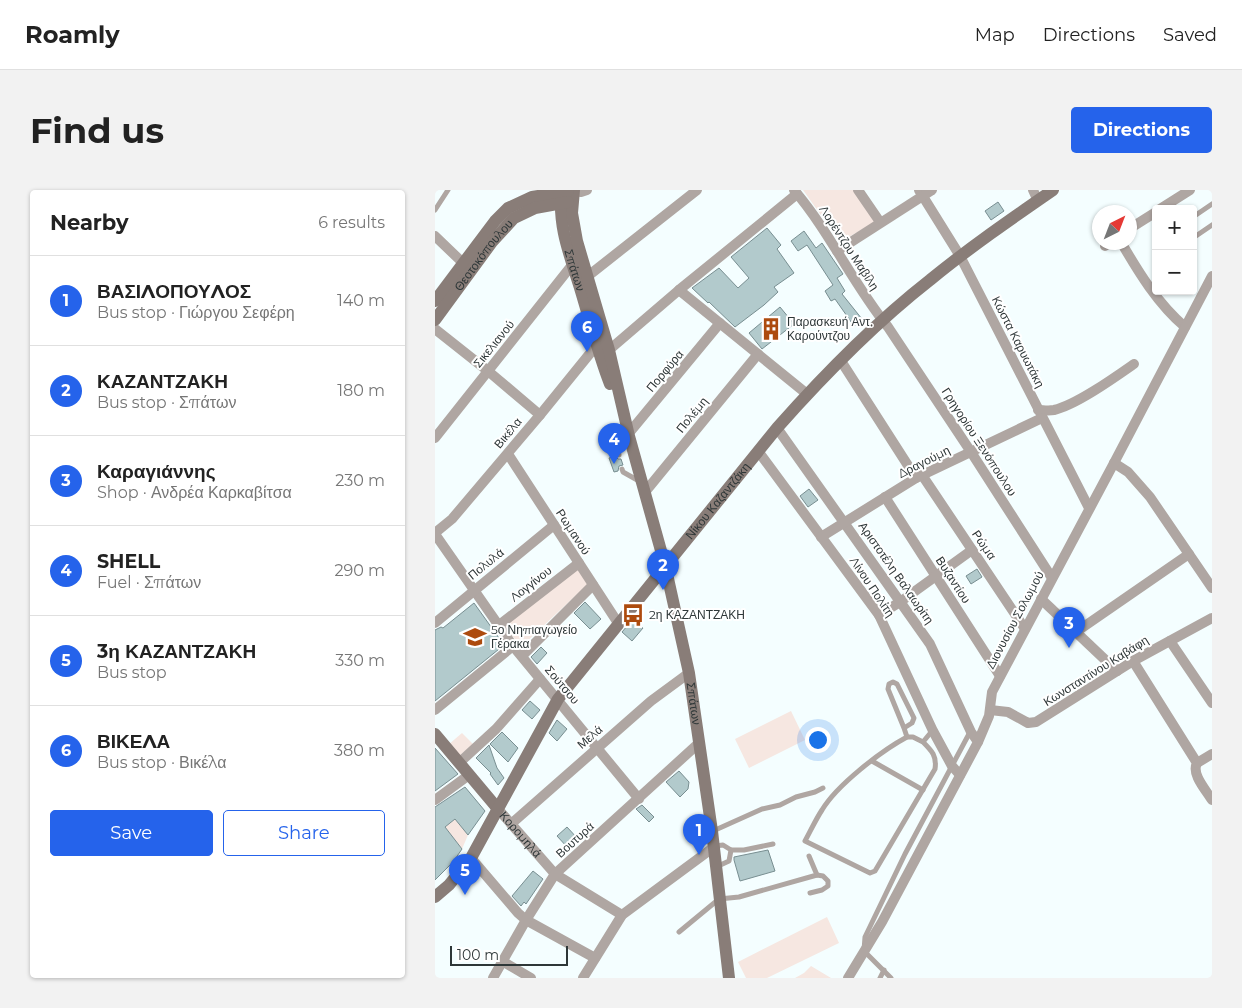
<!DOCTYPE html>
<meta charset="utf-8">
<style>
body{margin:0;font-family:Montserrat,sans-serif;background:#f2f2f2;color:#222}
.controls{position:absolute;right:15px;top:15px;display:grid;overflow:hidden;border-radius:5px;box-shadow:0 1px 4px #0004}
.controls button{width:45px;height:45px;display:grid;place-items:center;padding:0;border:0;border-bottom:1px solid #e0e0e0;background:#fff;color:#222;font:25px sans-serif}
.compass{position:absolute;left:657px;top:15px;width:45px;height:45px;border-radius:50%;background:#fff;box-shadow:0 1px 4px #0004;rotate:42deg}
.scale{position:absolute;left:15px;bottom:12px;width:118px;box-sizing:border-box;padding-left:5px;border:2px solid #2e3738;border-top:0;font-size:14px;line-height:18px;white-space:nowrap;color:#2e3738;-webkit-text-stroke:4px #fff;paint-order:stroke}
.you{position:absolute;left:382px;top:549px;width:18px;height:18px;margin:-12px;border:4px solid #fff;border-radius:50%;background:#1a73e8;box-shadow:0 0 0 8px #1a73e833}
.badge{display:grid;place-items:center;width:32px;height:32px;border-radius:50%;background:#2563eb;color:#fff;font-size:16px;font-weight:700}
.pin{position:absolute;translate:-50% -41px;filter:drop-shadow(0 1px 2px #0008)}
.pin::after{content:'';position:absolute;top:26px;width:18px;height:15px;background:inherit;clip-path:polygon(0 0,100% 0,50% 100%)}
.list{margin:0;padding:0;list-style:none}
h2{display:flex;justify-content:space-between;align-items:center;height:65px;margin:0;padding:0 20px;font-size:21px}
h2 small{font-size:16px;font-weight:400;color:#767676}
.list li{display:grid;grid-template-columns:32px 1fr auto;gap:15px;align-items:center;box-sizing:border-box;height:90px;padding:0 20px;border-top:1px solid #e0e0e0}
.list b{display:block;font-size:19px;white-space:nowrap}
.list p{margin:0;font-size:16px;white-space:nowrap;color:#767676}
.list em{font-size:16px;font-style:normal;color:#767676}
.actions{display:flex;gap:10px;padding:15px 20px}
.actions a{flex:1;padding:11px 0;border:1px solid #2563eb;border-radius:5px;text-align:center;font-size:18px;color:#2563eb}
.actions .main{background:#2563eb;color:#fff}
.map{position:relative;flex:none;width:777px;height:788px;overflow:hidden;border-radius:5px}
header{display:flex;align-items:center;gap:30px;box-sizing:border-box;height:70px;padding:0 25px;background:#fff;border-bottom:1px solid #e0e0e0}
header strong{font-size:24px}
nav{display:flex;gap:28px;margin-inline-start:auto;font-size:18px}
.intro{display:flex;align-items:center;justify-content:space-between;box-sizing:border-box;height:120px;padding:0 30px}
h1{margin:0;font-size:35px}
.button{padding:12px 22px;border-radius:5px;background:#2563eb;color:#fff;font-size:18px;font-weight:700}
main{display:flex;gap:30px;padding:0 30px}
aside{flex:1;background:#fff;border-radius:5px;box-shadow:0 1px 4px #0004}
.map>svg:first-child{display:block}
.green{fill:#f6e7e1}
.building{fill:#b2cacc;stroke:#788e91}
.lines{fill:none;stroke-linecap:round;stroke-linejoin:round}
.lane{stroke:#afa6a2;stroke-width:5}
.street{stroke:#afa6a2;stroke-width:10}
.secondary{stroke:#897d78;stroke-width:12}
.labels{text-anchor:middle;stroke-width:4;stroke-linejoin:round;paint-order:stroke}
.street-label{font-size:12px;fill:#2e3738;stroke:#fff}
.poi-label{font-size:12px;fill:#2e3738;stroke:#fff;text-anchor:start}
</style>
<header>
<strong>Roamly</strong>
<nav><a>Map</a><a>Directions</a><a>Saved</a></nav>
</header>
<div class="intro"><h1>Find us</h1><a class="button">Directions</a></div>
<main>
<aside>
<h2>Nearby<small>6 results</small></h2>
<ul class="list">
<li><span class="badge">1</span><div><b>ΒΑΣΙΛΟΠΟΥΛΟΣ</b><p>Bus stop · Γιώργου Σεφέρη</p></div><em>140 m</em></li>
<li><span class="badge">2</span><div><b>ΚΑΖΑΝΤΖΑΚΗ</b><p>Bus stop · Σπάτων</p></div><em>180 m</em></li>
<li><span class="badge">3</span><div><b>Καραγιάννης</b><p>Shop · Ανδρέα Καρκαβίτσα</p></div><em>230 m</em></li>
<li><span class="badge">4</span><div><b>SHELL</b><p>Fuel · Σπάτων</p></div><em>290 m</em></li>
<li><span class="badge">5</span><div><b>3η ΚΑΖΑΝΤΖΑΚΗ</b><p>Bus stop</p></div><em>330 m</em></li>
<li><span class="badge">6</span><div><b>ΒΙΚΕΛΑ</b><p>Bus stop · Βικέλα</p></div><em>380 m</em></li>
</ul>
<div class="actions"><a class="main">Save</a><a>Share</a></div>
</aside>
<div class="map">
<svg width="777" height="788" viewBox="0 0 777 788">
<rect width="100%" height="100%" fill="#f4feff"/>
<!-- green -->
<g class="green">
<polygon points="368,0 419,0 442,31 405,52"/>
<polygon points="141,377 153,394 86,457 69,435"/>
<polygon points="356,521 370,550 314,578 300,549"/>
<polygon points="27,543 38,554 23,567 13,555"/>
<polygon points="20,629 33,645 27,659 10,637"/>
<polygon points="392,727 404,753 332,788 311,788 303,772"/>
<polygon points="376,776 396,788 360,788 369,783"/>
</g>
<!-- building -->
<g class="building">
<polygon points="563,12 569,21 556,30 550,21"/>
<polygon points="332,38 346,55 342,59 359,83 339,97 343,102 329,115 300,137 274,112 273,113 257,98 284,78 303,98 314,88 296,67"/>
<polygon points="369,41 381,58 387,53 408,84 402,88 410,101 407,104 427,129 419,136 400,109 396,111 390,101 398,95 372,55 363,61 356,51"/>
<polygon points="345,117 359,134 327,159 314,143"/>
<polygon points="180,266 183,269 186,269 188,275 184,276 183,281 179,282 174,268"/>
<polygon points="374,299 383,310 373,317 365,306"/>
<polygon points="542,379 547,387 536,394 531,386"/>
<polygon points="150,412 166,429 155,439 139,423"/>
<polygon points="39,413 69,455 0,511 0,440 6,437 8,438"/>
<polygon points="198,429 208,438 197,451 187,442"/>
<polygon points="106,457 112,463 102,474 96,467"/>
<polygon points="95,511 105,520 97,529 87,520"/>
<polygon points="122,530 132,539 122,551 114,543"/>
<polygon points="67,542 83,558 73,572 55,554"/>
<polygon points="54,555 62,578 69,588 63,595 55,584 56,583 41,568"/>
<polygon points="0,558 23,584 0,601"/>
<polygon points="244,581 254,592 253,599 245,607 231,592"/>
<polygon points="30,597 50,621 33,645 20,629 10,637 27,659 18,672 0,690 0,617"/>
<polygon points="207,615 219,627 214,632 201,619"/>
<polygon points="132,637 143,649 133,658 122,646"/>
<polygon points="333,660 340,681 305,691 299,670 299,667"/>
<polygon points="98,681 108,689 91,714 89,712 86,716 77,706"/>
</g>
<g class="lines">
<!-- lane -->
<g class="lane">
<polyline points="0,20 13,0"/>
<polyline points="758,27 777,14"/>
<polyline points="758,48 777,35"/>
<polyline points="184,265 183,259 194,247"/>
<polyline points="187,279 188,282 204,291"/>
<polyline points="469,538 453,499 454,494 458,492 462,494 479,528 477,533 469,538 472,547"/>
<path d="M488 552 478 547H472C446 561 402 595 387 620 381 629 376 640 370 651L435 683 440 681 500 579C502 566 497 561 488 552L497 541"/>
<polyline points="437,571 488,600"/>
<polyline points="278,641 327,619 345,615 361,607 380,602 388,598"/>
<polyline points="280,656 288,655 296,660 294,671 281,677"/>
<polyline points="296,660 309,660 338,654"/>
<polyline points="375,703 387,700 393,696 393,691 388,686 382,685"/>
<polyline points="244,742 284,709 304,707 382,685 374,666"/>
<polyline points="445,788 449,780"/>
<polyline points="456,788 429,761 430,747 470,664 535,542"/>
</g>
<!-- street -->
<g class="street">
<path d="M359 0C395 42 418 94 453 137L536 262 617 388"/>
<polyline points="423,0 445,32"/>
<polyline points="484,0 525,66 654,318"/>
<polyline points="598,0 603,11"/>
<polyline points="139,1 146,2 152,0"/>
<polyline points="725,19 755,0"/>
<polyline points="694,39 721,22"/>
<polyline points="0,46 28,73"/>
<path d="M686 52C704 83 723 114 750 137"/>
<polyline points="670,56 674,52"/>
<polyline points="402,61 497,0"/>
<polyline points="153,86 262,0"/>
<polyline points="244,100 372,204"/>
<polyline points="0,139 53,181 105,225"/>
<polyline points="174,160 244,100 362,4"/>
<polyline points="406,171 481,288"/>
<path d="M603 220C608 220 613 221 619 220 641 215 679 188 699 174"/>
<polyline points="342,238 495,454 536,542 543,552"/>
<polyline points="194,243 285,133"/>
<polyline points="0,248 137,75"/>
<polyline points="323,261 444,425 498,541 517,576 525,585"/>
<polyline points="73,264 183,433"/>
<polyline points="679,273 693,282 715,307 777,398"/>
<polyline points="487,285 590,439"/>
<polyline points="210,302 323,164"/>
<polyline points="450,307 565,486"/>
<polyline points="0,343 17,329 105,225 161,156"/>
<polyline points="0,344 78,456 204,609"/>
<polyline points="386,347 481,288 607,228"/>
<polyline points="606,409 682,481"/>
<polyline points="444,425 465,412 537,360"/>
<polyline points="0,433 119,335"/>
<polyline points="63,436 144,373"/>
<polyline points="641,442 754,364"/>
<polyline points="735,451 777,513"/>
<polyline points="87,466 158,395"/>
<path d="M698 471 762 573C756 584 771 600 777 610"/>
<polyline points="0,520 78,456"/>
<polyline points="555,520 573,522 593,533 601,532 698,471 777,428"/>
<polyline points="24,573 61,539 105,489"/>
<polyline points="762,573 777,564"/>
<polyline points="0,610 34,585"/>
<path id="s1" d="M63 619 120 684 187 725"/>
<polyline points="76,634 216,511 254,483"/>
<polyline points="36,668 83,723 91,730 160,768"/>
<polyline points="67,771 96,788"/>
<polyline points="58,788 91,730 120,684 264,553"/>
<polyline points="148,788 187,725 279,657"/>
<polyline points="413,788 447,732 543,552 554,526 557,502 679,273 777,86"/>
</g>
<!-- secondary -->
<g class="secondary">
<path id="s2" d="M127 0C122 34 135 66 145 98 155 131 163 163 175 194"/>
<path id="s3" d="M139 0 137 23 142 51 174 160 194 246 230 375 254 483 277 641 294 788"/>
<polyline points="0,111 60,31 73,18 97,7 133,1"/>
<path id="s4" d="M0 130 57 52 79 28 100 18 133 12"/>
<polyline points="0,544 63,619"/>
<path id="s5" d="M0 707 14 695 36 668 123 509 342 238C388 186 440 133 495 90 534 58 576 29 618 0"/>
</g>
</g>
<!-- icons -->
<defs>
<symbol id="building-bare" viewBox="-9 -9 18 18"><path d="M-4-6H4V6H1V3H-1V6H-4ZM-2.5-4.3h1.7v1.8h-1.7ZM.8-4.3h1.7v1.8H.8ZM-2.5-1h1.7V.8h-1.7ZM.8-1h1.7V.8H.8Z" fill="#ad4b0e" stroke="#fff" stroke-width="2.5" paint-order="stroke"/></symbol>
<symbol id="bus-bare" viewBox="-9 -9 18 18"><path d="M-5-6H5V4H4V6H2V4H-2V6H-4V4H-5ZM-3.5-4V0h7V-4ZM-3.5 1.2v1.5H-2V1.2ZM2 1.2v1.5H3.5V1.2Z" fill="#ad4b0e" stroke="#fff" stroke-width="2.5" paint-order="stroke"/></symbol>
<symbol id="school-bare" viewBox="-9 -9 18 18"><path d="M0-5L7-2L0 1L-7-2ZM-4 1L0 2.5L4 1V4Q0 6-4 4Z" fill="#ad4b0e" stroke="#fff" stroke-width="2.5" paint-order="stroke"/></symbol>
</defs>
<g fill-rule="evenodd">
<use href="#building-bare" x="320" y="123" width="32" height="32"/>
<use href="#bus-bare" x="182" y="409" width="32" height="32"/>
<use href="#school-bare" x="24" y="431" width="32" height="32"/>
</g>
<g class="labels">
<!-- street labels -->
<g class="street-label">
<text transform="translate(414 58) rotate(57)" y="4">Λορέντζου Μαβίλη</text>
<text dy="4" stroke="none"><textPath href="#s4" startOffset="81">Θεοτοκόπουλου</textPath></text>
<text dy="4" stroke="none"><textPath href="#s2" startOffset="82">Σπάτων</textPath></text>
<text transform="translate(583 152) rotate(63)" y="4">Κώστα Καρυωτάκη</text>
<text transform="translate(59 154) rotate(-51)" y="4">Σικελιανού</text>
<text transform="translate(230 181) rotate(-50)" y="4">Πορφύρα</text>
<text transform="translate(257 225) rotate(-51)" y="4">Πολέμη</text>
<text transform="translate(73 243) rotate(-50)" y="4">Βικέλα</text>
<text transform="translate(544 252) rotate(57)" y="4">Γρηγορίου Ξενόπουλου</text>
<text transform="translate(489 272) rotate(-27)" y="4">Δραγούμη</text>
<text dy="4" stroke="none"><textPath href="#s5" startOffset="489">Νίκου Καζαντζάκη</textPath></text>
<text transform="translate(138 342) rotate(57)" y="4">Ρωμανού</text>
<text transform="translate(549 355) rotate(56)" y="4">Ρώμα</text>
<text transform="translate(51 374) rotate(-39)" y="4">Πολυλά</text>
<text transform="translate(461 383) rotate(55)" y="4">Αριστοτέλη Βαλαωρίτη</text>
<text transform="translate(518 390) rotate(57)" y="4">Βυζαντίου</text>
<text transform="translate(96 394) rotate(-38)" y="4">Λογγίνου</text>
<text transform="translate(437 397) rotate(56)" y="4">Λίνου Πολίτη</text>
<text transform="translate(580 430) rotate(-62)" y="4">Διονυσίου Σολωμού</text>
<text transform="translate(661 481) rotate(-32)" y="4">Κωνσταντίνου Καβάφη</text>
<text transform="translate(127 495) rotate(50)" y="4">Σούτσου</text>
<text dy="4" stroke="none"><textPath href="#s3" startOffset="529">Σπάτων</textPath></text>
<text transform="translate(155 547) rotate(-41)" y="4">Μελά</text>
<text dy="4" stroke="none"><textPath href="#s1" startOffset="34">Κορομηλά</textPath></text>
<text transform="translate(140 650) rotate(-42)" y="4">Βουτυρά</text>
</g>
<!-- poi labels -->
<g class="poi-label">
<text x="352" y="136">Παρασκευή Αντ.<tspan x="352" dy="14">Καρούντζου</tspan></text>
<text x="214" y="429">2η ΚΑΖΑΝΤΖΑΚΗ</text>
<text x="56" y="444">5ο Νηπιαγωγείο<tspan x="56" dy="14">Γέρακα</tspan></text>
</g>
</g>
</svg>
<div class="controls">
<button>+</button>
<button>−</button>
</div>
<svg class="compass" viewBox="-18 -18 36 36"><path d="M0-13l5 13h-10z" fill="#e53935"/><path d="M0 13l5-13h-10z" fill="#767676"/></svg>
<div class="scale">100 m</div>
<div class="you"></div>
<div class="pin badge" style="left:264px;top:665px">1</div>
<div class="pin badge" style="left:228px;top:400px">2</div>
<div class="pin badge" style="left:634px;top:458px">3</div>
<div class="pin badge" style="left:179px;top:274px">4</div>
<div class="pin badge" style="left:30px;top:705px">5</div>
<div class="pin badge" style="left:152px;top:162px">6</div>
</div>
</main>
